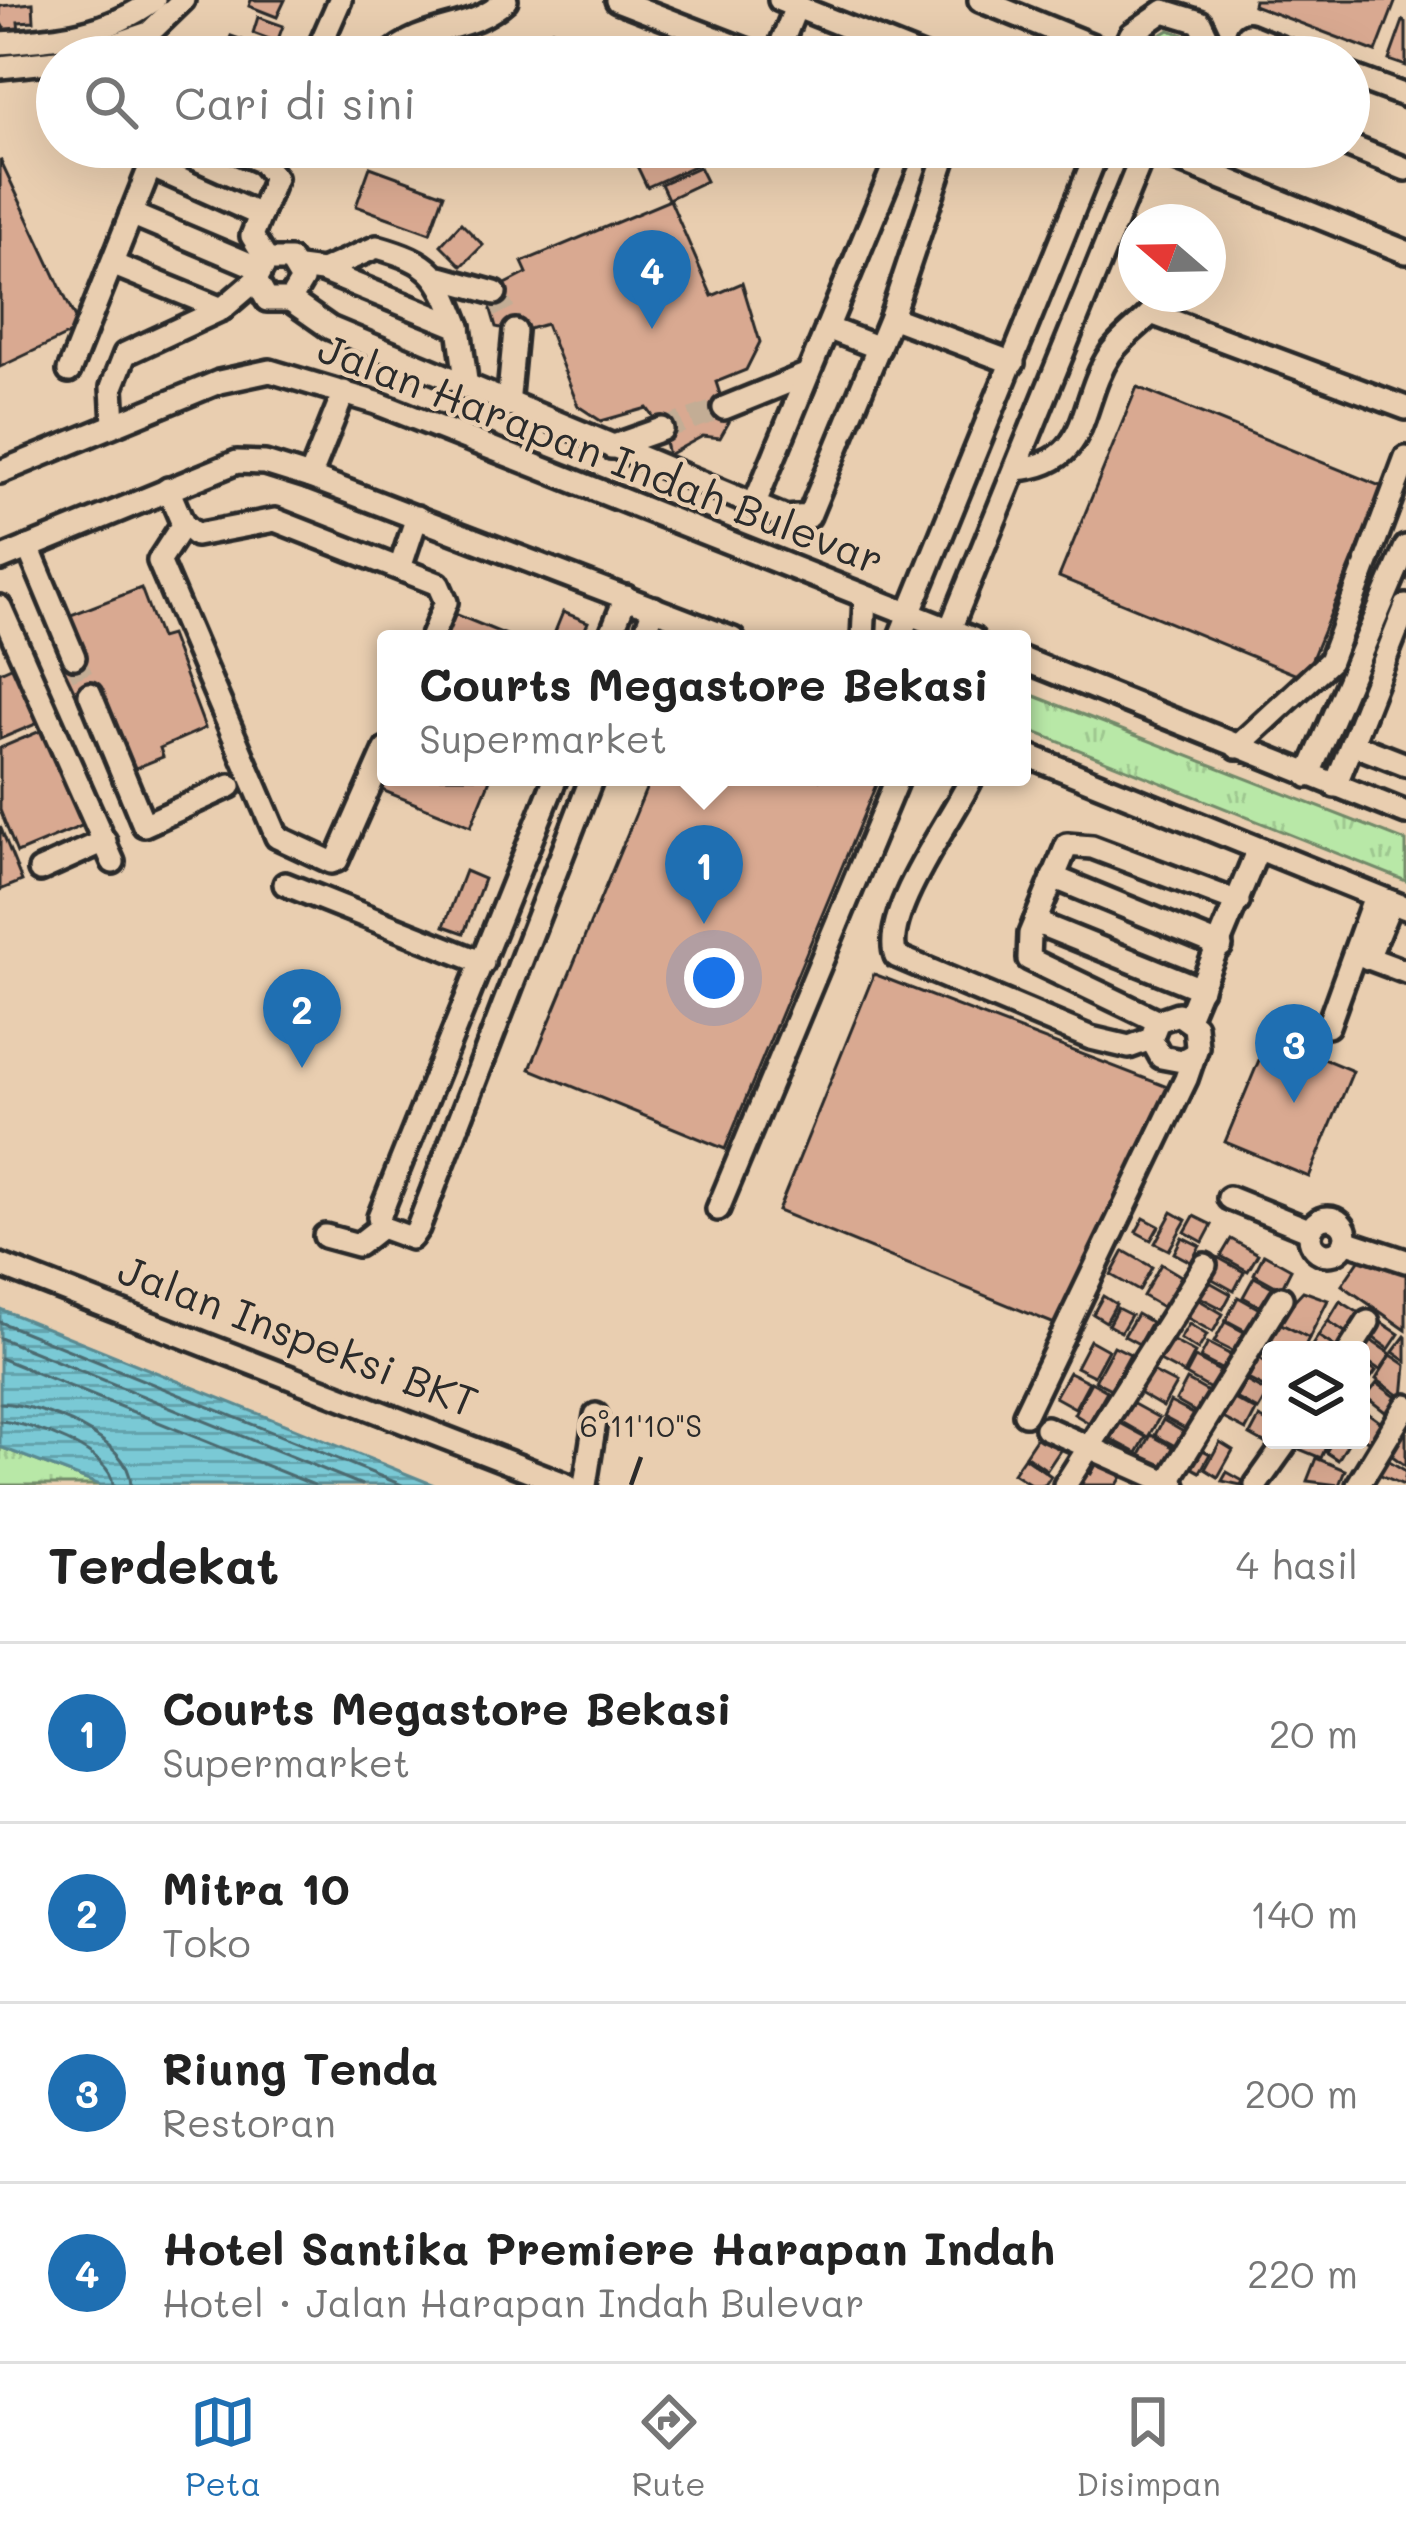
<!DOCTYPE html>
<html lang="id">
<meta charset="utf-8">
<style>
body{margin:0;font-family:Mali,sans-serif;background:#f6f6f6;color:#222}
.controls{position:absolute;right:36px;bottom:36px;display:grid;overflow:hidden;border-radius:12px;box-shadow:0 12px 48px #0002}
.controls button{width:108px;height:108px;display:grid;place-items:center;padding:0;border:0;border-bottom:3px solid #e0e0e0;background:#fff;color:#222;font:60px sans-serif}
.compass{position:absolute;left:1118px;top:204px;width:108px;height:108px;border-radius:50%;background:#fff;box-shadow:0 12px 48px #0002;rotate:290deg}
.you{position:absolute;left:714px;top:978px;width:42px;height:42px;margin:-30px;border:9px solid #fff;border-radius:50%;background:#1a73e8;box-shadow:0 0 0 18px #1a73e833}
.badge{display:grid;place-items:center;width:78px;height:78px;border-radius:50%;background:#1f6fb2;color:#fff;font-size:39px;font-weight:700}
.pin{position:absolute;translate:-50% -99px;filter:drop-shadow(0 3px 6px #0008)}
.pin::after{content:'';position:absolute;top:63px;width:42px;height:36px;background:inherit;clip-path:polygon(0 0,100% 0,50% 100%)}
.popup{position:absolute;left:377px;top:630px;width:654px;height:156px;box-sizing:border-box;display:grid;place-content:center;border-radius:12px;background:#fff;filter:drop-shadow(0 3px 9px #0005);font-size:39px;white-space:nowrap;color:#767676}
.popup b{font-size:45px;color:#222}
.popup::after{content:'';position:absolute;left:50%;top:100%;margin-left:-24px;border:24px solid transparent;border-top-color:#fff}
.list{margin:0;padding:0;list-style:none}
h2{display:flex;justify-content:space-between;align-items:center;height:156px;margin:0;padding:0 48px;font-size:51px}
h2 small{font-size:39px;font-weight:400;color:#767676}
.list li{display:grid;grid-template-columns:78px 1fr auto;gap:36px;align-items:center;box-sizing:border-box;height:180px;padding:0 48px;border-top:3px solid #e0e0e0}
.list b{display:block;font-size:45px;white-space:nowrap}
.list p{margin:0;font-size:39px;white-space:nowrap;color:#767676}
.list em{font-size:39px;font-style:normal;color:#767676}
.icon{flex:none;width:66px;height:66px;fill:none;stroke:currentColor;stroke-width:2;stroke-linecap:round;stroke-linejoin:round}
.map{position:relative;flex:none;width:1406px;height:1485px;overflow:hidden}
.search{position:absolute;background:#fff;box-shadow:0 12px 48px #0002;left:36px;right:36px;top:36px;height:132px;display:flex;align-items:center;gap:30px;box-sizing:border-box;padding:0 42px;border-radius:66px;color:#767676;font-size:45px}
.sheet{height:876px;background:#fff}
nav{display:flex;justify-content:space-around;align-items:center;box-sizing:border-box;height:168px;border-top:3px solid #e0e0e0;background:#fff;font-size:33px;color:#767676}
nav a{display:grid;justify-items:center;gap:6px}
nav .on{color:#1f6fb2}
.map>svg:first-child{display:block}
.grass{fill:url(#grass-tufts);stroke:#728a69;stroke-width:3}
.water{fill:url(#water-rules);stroke:#5a8a91;stroke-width:3}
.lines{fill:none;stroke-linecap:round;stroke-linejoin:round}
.shore{stroke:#4b6a6f;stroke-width:3}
.building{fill:#d9a991;stroke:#2b2b2b;stroke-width:3}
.minor-tunnel{stroke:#c3ad95;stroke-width:21;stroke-dasharray:21 10;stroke-linecap:butt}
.minor-casing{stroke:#2b2b2b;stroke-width:30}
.minor{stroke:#e9ceb0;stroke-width:21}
.ticks{fill:none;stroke:#2b2b2b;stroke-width:4.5}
.labels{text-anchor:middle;stroke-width:9;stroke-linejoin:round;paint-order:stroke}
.street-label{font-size:42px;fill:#2b2b2b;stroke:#e9ceb0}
.ticks-label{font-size:30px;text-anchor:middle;fill:#2b2b2b;stroke:#e9ceb0;stroke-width:9;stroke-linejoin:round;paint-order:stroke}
</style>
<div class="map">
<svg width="1406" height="1485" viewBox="0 0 1406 1485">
<defs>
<pattern id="grass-tufts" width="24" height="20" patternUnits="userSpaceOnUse" patternTransform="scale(3)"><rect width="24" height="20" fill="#b8e8a7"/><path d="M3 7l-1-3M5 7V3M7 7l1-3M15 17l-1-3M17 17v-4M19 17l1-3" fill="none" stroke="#9ec790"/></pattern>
<pattern id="water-rules" width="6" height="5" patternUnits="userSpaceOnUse" patternTransform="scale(3)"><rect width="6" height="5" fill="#7ac9d5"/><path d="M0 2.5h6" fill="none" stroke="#64a3ad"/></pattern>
</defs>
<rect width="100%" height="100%" fill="#e9ceb0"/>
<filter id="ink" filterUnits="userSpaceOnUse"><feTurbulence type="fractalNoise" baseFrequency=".00833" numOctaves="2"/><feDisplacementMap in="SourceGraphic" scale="24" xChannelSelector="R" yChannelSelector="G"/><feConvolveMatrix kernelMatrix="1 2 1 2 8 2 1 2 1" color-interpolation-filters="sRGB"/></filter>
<g filter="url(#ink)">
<!-- grass -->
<g class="grass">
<polygon points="1169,30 1187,36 1189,57 1143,54 1149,42"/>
<polygon points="1022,691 1406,841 1406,881 1022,727"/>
<polygon points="0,1447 100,1485 0,1485"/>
</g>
<!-- water -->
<polygon class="water" points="0,1309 434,1485 100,1485 0,1447"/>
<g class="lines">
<!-- shore -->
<g class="shore">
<polyline points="0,1322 402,1485"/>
<polyline points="0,1338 362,1485"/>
<polyline points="0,1358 314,1485"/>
<path d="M0 1403C42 1405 130 1438 131 1485"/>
<path d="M0 1421C31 1423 111 1451 113 1485"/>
</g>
</g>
<!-- building -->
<g class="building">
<polygon points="251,0 285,0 277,17 249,6"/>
<polygon points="1254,0 1396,0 1376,52 1253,5"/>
<polygon points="33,3 34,21 18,22 19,31 6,32 2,25 0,32 0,6"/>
<polygon points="258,17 283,26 277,42 253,33"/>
<polygon points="1403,21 1406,23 1406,66 1389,60"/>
<polygon points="552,30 618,57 541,57"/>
<polygon points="231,36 248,42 242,57 222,57"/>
<polygon points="628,147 701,147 707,160 647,187"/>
<polygon points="0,159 80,329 0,367"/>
<polygon points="370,167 444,194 430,233 356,206"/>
<polygon points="699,167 706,181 668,199 661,184"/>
<polygon points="670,200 712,296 742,283 760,342 746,370 716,382 729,422 720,438 703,436 668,455 662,429 647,408 601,421 578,406 546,324 519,332 496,327 491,310 496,289 527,273 522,262"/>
<polygon points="461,223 483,245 462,266 441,245"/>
<polygon points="1137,387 1383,487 1304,678 1059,577"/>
<polygon points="141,588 160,638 170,635 205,728 160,748 163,757 126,772 92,693 78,699 61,663 78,655 63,618"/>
<polygon points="450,612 516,639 439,639"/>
<polygon points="563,612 588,622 581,639 552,639"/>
<polygon points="18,664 43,721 0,739 0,672"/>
<polygon points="45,729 84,825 17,853 0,810 0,748"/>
<polygon points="386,771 386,777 491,777 471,826 379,789"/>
<polygon points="651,777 878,780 725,1149 530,1069"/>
<polygon points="0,826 22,881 0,890"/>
<polygon points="465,871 484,879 464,933 444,926"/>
<polygon points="874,974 1178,1091 1062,1327 778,1211"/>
<polygon points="1269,1036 1353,1071 1309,1177 1225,1142"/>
<polygon points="1172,1212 1186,1220 1169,1250 1155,1243"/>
<polygon points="1194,1216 1212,1225 1203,1242 1185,1232"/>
<polygon points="1144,1218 1159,1226 1151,1240 1136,1232"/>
<polygon points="1182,1237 1200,1246 1191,1262 1174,1253"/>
<polygon points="1231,1239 1258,1254 1248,1271 1221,1256"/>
<polygon points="1368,1247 1406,1273 1406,1330 1342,1285"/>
<polygon points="1124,1251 1152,1267 1139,1291 1111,1275"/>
<polygon points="1264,1254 1291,1269 1281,1289 1254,1274"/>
<polygon points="1217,1257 1244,1272 1234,1291 1207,1276"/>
<polygon points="1161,1264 1181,1276 1164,1308 1143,1296"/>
<polygon points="1254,1277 1276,1289 1265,1309 1243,1297"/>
<polygon points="1206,1280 1231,1294 1223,1309 1198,1296"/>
<polygon points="1303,1291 1328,1300 1309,1338 1275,1321"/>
<polygon points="1103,1296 1116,1304 1106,1322 1093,1314"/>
<polygon points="1238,1297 1263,1311 1250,1333 1226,1320"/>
<polygon points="1196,1298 1223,1314 1213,1332 1186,1317"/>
<polygon points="1340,1301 1364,1316 1351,1336 1328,1321"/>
<polygon points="1117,1308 1131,1315 1121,1332 1108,1325"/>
<polygon points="1137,1314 1151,1322 1139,1344 1124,1336"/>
<polygon points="1378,1320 1399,1334 1389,1349 1368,1334"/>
<polygon points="1275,1321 1309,1338 1303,1350 1289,1350 1266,1338"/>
<polygon points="1328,1321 1351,1336 1340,1350 1318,1336"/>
<polygon points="1225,1322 1246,1333 1236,1353 1214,1342"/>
<polygon points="1189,1324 1207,1335 1198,1350 1180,1339"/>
<polygon points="1318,1336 1340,1350 1311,1347"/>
<polygon points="1364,1336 1391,1354 1380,1370 1361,1357"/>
<polygon points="1405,1336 1406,1337 1406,1361 1393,1352"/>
<polygon points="1168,1338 1195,1353 1184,1374 1156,1359"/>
<polygon points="1090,1340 1108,1350 1094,1376 1076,1367"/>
<polygon points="1208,1343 1231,1355 1223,1370 1200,1358"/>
<polygon points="1114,1346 1130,1354 1111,1389 1095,1381"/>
<polygon points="1391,1355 1406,1365 1403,1398 1376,1379"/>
<polygon points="1195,1358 1223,1373 1214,1391 1186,1375"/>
<polygon points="1259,1358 1271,1365 1271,1391 1248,1379"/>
<polygon points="1361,1360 1376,1371 1363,1389 1361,1387"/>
<polygon points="1149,1370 1176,1384 1163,1407 1137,1392"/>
<polygon points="1069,1372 1089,1382 1075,1408 1055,1397"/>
<polygon points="1187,1380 1210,1393 1199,1414 1176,1401"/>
<polygon points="1246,1381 1268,1393 1258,1410 1236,1398"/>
<polygon points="1091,1382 1107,1391 1089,1423 1074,1414"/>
<polygon points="1377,1383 1400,1400 1389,1415 1366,1397"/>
<polygon points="1234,1399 1256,1411 1246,1430 1223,1418"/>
<polygon points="1130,1402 1159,1418 1148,1437 1120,1421"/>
<polygon points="1170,1402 1197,1416 1189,1431 1163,1417"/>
<polygon points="1361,1408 1383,1424 1370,1443 1361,1436"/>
<polygon points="1259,1418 1271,1424 1271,1440 1280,1440 1275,1449 1250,1435"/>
<polygon points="1163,1420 1187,1434 1179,1448 1155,1435"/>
<polygon points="1120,1423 1146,1437 1137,1453 1111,1439"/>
<polygon points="1406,1423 1406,1466 1384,1450"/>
<polygon points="1039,1434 1061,1449 1047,1470 1025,1455"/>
<polygon points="1151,1435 1178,1450 1167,1469 1140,1455"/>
<polygon points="1297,1440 1329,1440 1321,1458 1294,1447"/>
<polygon points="1333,1440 1350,1440 1338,1460 1326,1452"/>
<polygon points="1220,1442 1233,1450 1218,1477 1205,1469"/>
<polygon points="1197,1447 1210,1454 1200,1472 1187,1465"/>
<polygon points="1381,1456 1406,1471 1404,1485 1372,1471"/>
<polygon points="1024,1457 1051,1476 1045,1485 1032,1485 1013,1473"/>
<polygon points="1316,1458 1345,1470 1339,1485 1307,1481"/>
<polygon points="1098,1461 1123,1475 1117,1485 1074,1485 1083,1470 1091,1474"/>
<polygon points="1227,1472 1243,1481 1241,1485 1222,1481"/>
</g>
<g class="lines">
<!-- minor-tunnel -->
<g class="minor-tunnel">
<polyline points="495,293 515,331"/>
<polyline points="662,429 724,408"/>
<polyline points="74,657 90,694"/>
</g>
<defs>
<g id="minor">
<polyline points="617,0 764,57"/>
<polyline points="780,0 922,57"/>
<polyline points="980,0 1120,57"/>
<polyline points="1248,35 1303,57"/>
<path d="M0 43C58 39 106 35 154 0"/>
<polyline points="78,57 149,33 183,0"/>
<polyline points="315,57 340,0"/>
<path d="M387 57C427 21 468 35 506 0"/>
<polyline points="776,57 796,7"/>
<polyline points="1120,57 1131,34 1164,11 1200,22 1209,41 1207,57"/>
<polyline points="0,67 57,61"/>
<polyline points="1349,75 1406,96"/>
<polyline points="1349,146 1406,169"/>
<polyline points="228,147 262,162 275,178 252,236 267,260"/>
<polyline points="1146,147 1406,252"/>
<polyline points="150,166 260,215"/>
<polyline points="131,214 259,268"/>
<polyline points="112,264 222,309"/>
<polyline points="299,268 322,271 459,327 467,388"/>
<path d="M322 271 377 247C433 263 439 274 459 327"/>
<polyline points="441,278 495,293"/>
<polyline points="290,300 330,328 786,518 809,516 891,317 948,147"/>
<polyline points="891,317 1013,363"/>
<polyline points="827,328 879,348"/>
<polyline points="69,371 158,147"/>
<polyline points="508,405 515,331"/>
<polyline points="724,408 808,374"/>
<polyline points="114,424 112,387 125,354 222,309 256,280 267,260 290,260 302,280 290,300 267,300 256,280"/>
<polyline points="611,447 662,429"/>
<path d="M1016 469C1093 464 1077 404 1110 354 1120 339 1139 326 1151 313L1406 408"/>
<polyline points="0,472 219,382 270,371 377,403 973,639"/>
<polyline points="310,477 344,392"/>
<polyline points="168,489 183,524 196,535 275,520 438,584 446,602 431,639"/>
<polyline points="754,505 902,147"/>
<polyline points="183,524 159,561 277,837 331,862 337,860 386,749"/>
<polyline points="28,547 74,657"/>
<polyline points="0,559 237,462 265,463 310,477 733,639"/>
<polyline points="400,568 417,517"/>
<polyline points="0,607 113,862"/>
<polyline points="609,639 626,597"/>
<polyline points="643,639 654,608"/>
<polyline points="863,639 865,597"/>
<polyline points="899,639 1099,147"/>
<polyline points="946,639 1146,147"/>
<polyline points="1022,659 1406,813"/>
<polyline points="90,694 144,825 230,786"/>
<polyline points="1352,744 1406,765"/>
<polyline points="1237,747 1330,661 1406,458"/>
<polyline points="1022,753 1406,908"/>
<polyline points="1308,776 1406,547"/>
<polyline points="556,777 379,1217 381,1227 411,1238 418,1228 592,777"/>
<path d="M972 777C954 817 880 915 896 956L1091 1038 1129 1047 1151 1039"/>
<polyline points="1335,786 1406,606"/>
<polyline points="40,870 105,841"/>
<polyline points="1053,877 1221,946"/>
<polyline points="285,884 483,963"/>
<polyline points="1035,922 1201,989"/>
<polyline points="1358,954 1406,972"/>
<polyline points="1368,958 1391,902"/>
<polyline points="1188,1018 1258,849"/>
<polyline points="1158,1021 1029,959 1030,934 1067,845 1092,847 1238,902"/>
<polyline points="1328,1026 1375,896"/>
<polyline points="1229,1198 1311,1231"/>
<polyline points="718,1209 898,777"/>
<circle cx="1328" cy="1236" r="18"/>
<polyline points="325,1236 358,1245 381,1227"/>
<polyline points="1345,1241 1406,1261"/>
<polyline points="0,1265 567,1485"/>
<polyline points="1350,1350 1368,1322"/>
<polyline points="1025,1414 1186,1079 1197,1047 1195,1026 1178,1014 1158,1021 1151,1039 1161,1057 1182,1061 1191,1056"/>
<polyline points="1046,1428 1174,1485"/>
<polyline points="585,1485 596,1415"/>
<polyline points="1065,1485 1205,1265"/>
<polyline points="1166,1485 1281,1298"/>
<polyline points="1256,1485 1288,1440"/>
<polyline points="1358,1485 1406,1406"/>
</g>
</defs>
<!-- minor casing -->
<use href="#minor" class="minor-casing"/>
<!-- minor -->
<use href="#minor" class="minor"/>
</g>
</g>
<!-- ticks -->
<path class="ticks" d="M631 1485 641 1457"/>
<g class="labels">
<!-- street labels -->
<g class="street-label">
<text transform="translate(601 454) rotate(21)" y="15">Jalan Harapan Indah Bulevar</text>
<text transform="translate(298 1336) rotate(21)" y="15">Jalan Inspeksi BKT</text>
</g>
</g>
<g class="ticks-label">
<text x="641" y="1437">6°11'10"S</text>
</g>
</svg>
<div class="controls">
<button><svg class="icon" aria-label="layers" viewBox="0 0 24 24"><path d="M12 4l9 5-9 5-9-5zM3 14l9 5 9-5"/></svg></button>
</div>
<svg class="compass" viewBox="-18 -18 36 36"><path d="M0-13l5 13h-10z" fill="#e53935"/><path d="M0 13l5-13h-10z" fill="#767676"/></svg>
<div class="you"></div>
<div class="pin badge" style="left:704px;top:924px">1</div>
<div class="popup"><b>Courts Megastore Bekasi</b>Supermarket</div>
<div class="pin badge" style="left:302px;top:1068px">2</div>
<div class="pin badge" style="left:1294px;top:1103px">3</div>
<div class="pin badge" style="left:652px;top:329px">4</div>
<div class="search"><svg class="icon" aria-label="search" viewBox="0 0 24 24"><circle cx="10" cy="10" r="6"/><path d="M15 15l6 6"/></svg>Cari di sini</div>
</div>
<section class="sheet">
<h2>Terdekat<small>4 hasil</small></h2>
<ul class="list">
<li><span class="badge">1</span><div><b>Courts Megastore Bekasi</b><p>Supermarket</p></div><em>20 m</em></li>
<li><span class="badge">2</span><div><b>Mitra 10</b><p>Toko</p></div><em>140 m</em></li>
<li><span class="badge">3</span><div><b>Riung Tenda</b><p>Restoran</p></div><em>200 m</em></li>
<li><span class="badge">4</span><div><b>Hotel Santika Premiere Harapan Indah</b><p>Hotel · Jalan Harapan Indah Bulevar</p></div><em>220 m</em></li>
</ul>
</section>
<nav>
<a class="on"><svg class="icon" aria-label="map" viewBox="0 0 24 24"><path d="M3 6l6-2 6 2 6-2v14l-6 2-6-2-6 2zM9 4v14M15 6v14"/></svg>Peta</a>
<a><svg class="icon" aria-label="directions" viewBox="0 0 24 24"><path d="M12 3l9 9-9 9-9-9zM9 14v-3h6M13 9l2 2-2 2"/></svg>Rute</a>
<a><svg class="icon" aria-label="saved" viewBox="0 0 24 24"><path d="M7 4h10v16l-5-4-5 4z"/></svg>Disimpan</a>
</nav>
